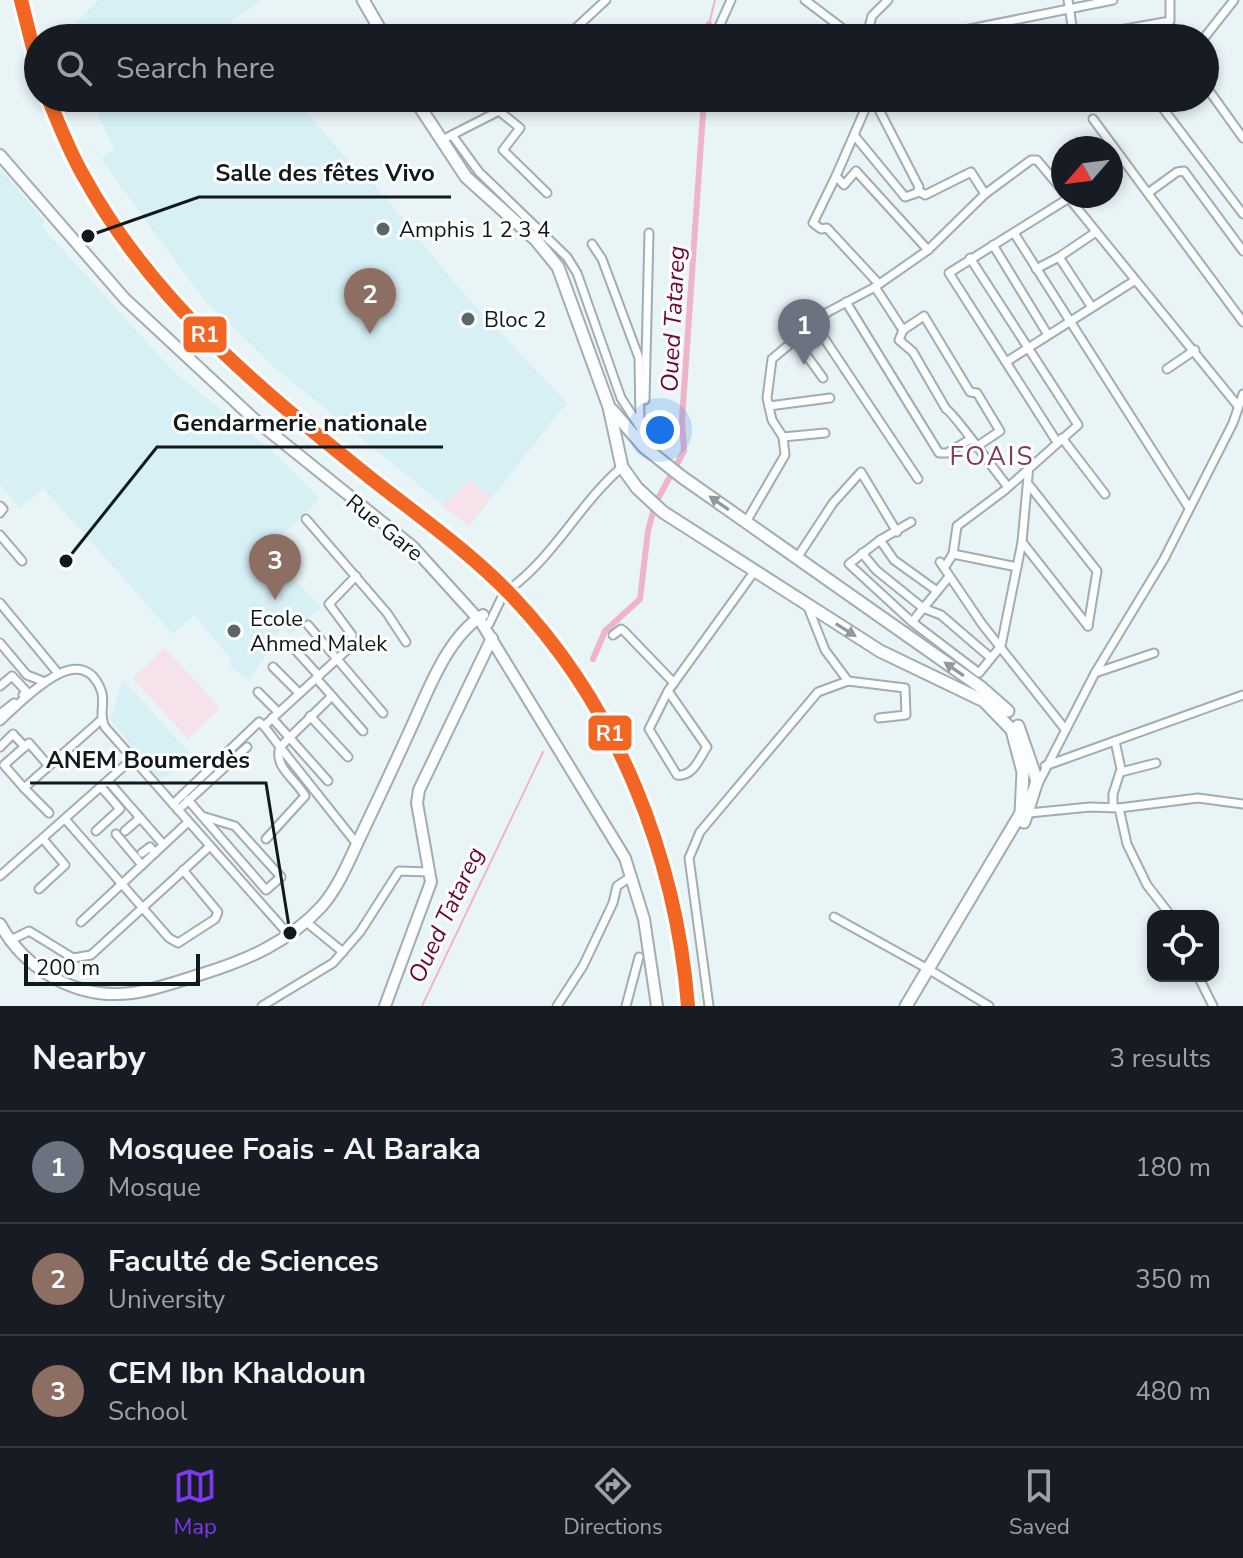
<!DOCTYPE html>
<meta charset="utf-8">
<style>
body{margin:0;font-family:"Nunito Sans",sans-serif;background:#20242c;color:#f1f3f6}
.controls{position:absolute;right:24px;bottom:24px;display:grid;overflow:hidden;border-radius:16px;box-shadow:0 4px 12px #0003}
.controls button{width:72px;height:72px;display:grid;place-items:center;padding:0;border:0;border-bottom:2px solid #363941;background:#171b24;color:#f1f3f6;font:40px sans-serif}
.compass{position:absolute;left:1051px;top:136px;width:72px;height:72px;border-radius:50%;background:#171b24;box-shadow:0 4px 12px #0003;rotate:242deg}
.scale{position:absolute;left:24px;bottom:20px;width:176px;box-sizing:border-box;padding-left:8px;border:4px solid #101a1c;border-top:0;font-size:22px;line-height:28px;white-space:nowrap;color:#101a1c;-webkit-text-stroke:6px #fff;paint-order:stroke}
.you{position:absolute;left:660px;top:430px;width:28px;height:28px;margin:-20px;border:6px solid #fff;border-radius:50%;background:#1a73e8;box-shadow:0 0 0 12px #1a73e833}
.badge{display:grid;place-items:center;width:52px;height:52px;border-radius:50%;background:#7c3aed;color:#fff;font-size:26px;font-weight:700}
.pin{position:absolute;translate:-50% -66px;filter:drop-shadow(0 2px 4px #0008)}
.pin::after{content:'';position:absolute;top:42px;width:28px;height:24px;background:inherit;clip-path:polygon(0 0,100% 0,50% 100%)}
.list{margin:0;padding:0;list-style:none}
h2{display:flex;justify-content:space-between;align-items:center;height:104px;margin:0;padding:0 32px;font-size:34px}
h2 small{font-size:26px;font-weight:400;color:#9ea1a6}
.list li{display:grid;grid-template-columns:52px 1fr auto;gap:24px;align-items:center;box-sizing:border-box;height:112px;padding:0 32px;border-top:2px solid #363941}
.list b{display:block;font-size:30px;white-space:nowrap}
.list p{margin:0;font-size:26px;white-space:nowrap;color:#9ea1a6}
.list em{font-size:26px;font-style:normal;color:#9ea1a6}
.icon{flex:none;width:44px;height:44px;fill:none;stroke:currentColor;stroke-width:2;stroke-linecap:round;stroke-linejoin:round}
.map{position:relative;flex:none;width:1243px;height:1006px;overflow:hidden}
.search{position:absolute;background:#171b24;box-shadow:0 4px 12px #0003;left:24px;right:24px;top:24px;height:88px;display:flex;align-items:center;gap:20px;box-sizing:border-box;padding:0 28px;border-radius:44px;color:#9ea1a6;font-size:30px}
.sheet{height:440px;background:#171b24}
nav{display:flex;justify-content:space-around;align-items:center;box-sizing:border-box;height:112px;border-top:2px solid #363941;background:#171b24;font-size:22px;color:#9ea1a6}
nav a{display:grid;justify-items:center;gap:4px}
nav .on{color:#7c3aed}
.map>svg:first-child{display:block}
.built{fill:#d7f0f6}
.pitch{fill:#f5e2ea}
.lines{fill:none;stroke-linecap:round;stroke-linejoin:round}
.stream{stroke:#f0b4ca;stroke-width:2}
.canal{stroke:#f0b4ca;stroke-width:6}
.street-casing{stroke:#a3acaf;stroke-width:11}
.secondary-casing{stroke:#a3acaf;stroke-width:14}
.primary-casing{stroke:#a3acaf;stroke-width:15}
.street{stroke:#fcfdfe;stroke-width:7}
.secondary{stroke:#fcfdfe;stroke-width:10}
.primary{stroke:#fcfdfe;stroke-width:11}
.rail-casing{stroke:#c2c5c7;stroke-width:5}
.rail{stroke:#fff;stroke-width:2;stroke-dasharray:6;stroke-linecap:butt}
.rail-1-casing{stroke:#fff;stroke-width:20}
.rail-1{stroke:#f26522;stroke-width:14}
.oneway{fill:#929798}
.poi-dot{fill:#5c6669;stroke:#fff;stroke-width:3}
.labels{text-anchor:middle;stroke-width:6;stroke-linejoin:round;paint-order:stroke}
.poi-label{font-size:22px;fill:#101a1c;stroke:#fff;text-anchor:start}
.street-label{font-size:22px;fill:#101a1c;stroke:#fff}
.water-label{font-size:24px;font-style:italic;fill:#72043c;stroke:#fff}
.quarter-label{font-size:26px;letter-spacing:2px;fill:#813b55;stroke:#fff}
.leader{fill:none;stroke:#101a1c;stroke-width:3}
.callout-dot{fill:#101a1c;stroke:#fff;stroke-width:3}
.callout-label{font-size:24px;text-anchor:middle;font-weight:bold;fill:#101a1c;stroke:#fff;stroke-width:6;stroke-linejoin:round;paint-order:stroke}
.line-badge{stroke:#fff;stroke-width:3}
.badge-label{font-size:22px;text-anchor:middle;font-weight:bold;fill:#fff}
</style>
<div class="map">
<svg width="1243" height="1006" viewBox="0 0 1243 1006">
<rect width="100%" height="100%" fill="#e9f4f7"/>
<!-- built -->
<g class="built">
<polygon points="98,0 262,0 231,21 245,38 77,38 75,24"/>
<polygon points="90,98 295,98 356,170 360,167 465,295 567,403 469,526 275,368 203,299 101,159 114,149"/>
<polygon points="0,169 45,221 41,226 174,372 269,448 320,499 265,551 321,607 290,635 284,627 268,641 272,646 248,680 231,666 230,658 194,615 173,634 43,488 20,508 0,486"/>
<polygon points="122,679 193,757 182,768 158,780 111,720"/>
</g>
<!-- pitch -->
<g class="pitch">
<polygon points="470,480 491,497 469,526 441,506"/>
<polygon points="165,648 220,708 188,739 133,678"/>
</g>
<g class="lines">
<!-- stream -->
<g class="stream">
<polyline points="709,24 715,0"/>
<polyline points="422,1006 543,752"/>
</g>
<!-- canal -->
<g class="canal">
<polyline points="708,38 709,24"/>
<polyline points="593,659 605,631 640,599 648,531 655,504 684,451 682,420 704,98"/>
</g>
<defs>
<g id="street">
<polyline points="805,0 855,38"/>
<polyline points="1068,0 1074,38"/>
<polyline points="565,38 606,0"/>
<polyline points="714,38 731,0"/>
<polyline points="866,38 872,16 888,0"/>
<polyline points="925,38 1113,0"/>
<polyline points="1075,38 1170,21 1170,0"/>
<polyline points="1154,38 1158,36"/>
<polyline points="1204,38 1234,0"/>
<polyline points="1205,85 1243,138"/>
<polyline points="870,98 836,176 844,185 856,171 928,250"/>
<polyline points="1155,98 1243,214"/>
<polyline points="499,111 520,128 503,150 547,193"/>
<polyline points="1093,119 1243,322"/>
<polyline points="452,135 479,172 567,257 577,273 621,398 640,427 644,445"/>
<polyline points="854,135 905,197 917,193 919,187 873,98"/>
<polyline points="448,137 499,111 511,98"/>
<polyline points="836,176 813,223 821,229 827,228 879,284"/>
<polyline points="919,191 925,195 971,172 985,194"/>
<polyline points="1148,193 1177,172 1184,171 1243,251"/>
<polyline points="1068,197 1238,406"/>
<polyline points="1014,233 1189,508"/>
<polyline points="592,244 602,259 639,358 640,424"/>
<polyline points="993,245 1048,335"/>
<polyline points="1059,257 1096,232"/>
<polyline points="1036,269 1059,257 1091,306"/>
<path d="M875 287 903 330 899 340 913 352 946 409C953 412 998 475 1008 487"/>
<polyline points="846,302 939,453 947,453 969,440"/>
<polyline points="814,323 918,479"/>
<polyline points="903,330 924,316 970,392 977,393 1000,431 976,447"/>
<polyline points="794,338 823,378"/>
<polyline points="1006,362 1134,281"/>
<polyline points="1167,369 1195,350"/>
<polyline points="645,400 649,233"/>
<polyline points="769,406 830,398"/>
<polyline points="783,437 825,433"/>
<polyline points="1062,438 1105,494"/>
<polyline points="1057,442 949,273 1069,198"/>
<polyline points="1029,485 1097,571 1088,626"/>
<polyline points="0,506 3,509 0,513"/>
<polyline points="306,519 387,613 406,642"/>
<polyline points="746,522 785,455 783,437 772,420 767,398 772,359 828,312 875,287 928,250 985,194 1031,160 1037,160 1063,191"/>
<polyline points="911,522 880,540 894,560 937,591"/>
<polyline points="0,535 22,561"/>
<polyline points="880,540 849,564 912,622 979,673 1001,646 1022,542 1029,465"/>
<polyline points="1022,542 1088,626"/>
<polyline points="862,553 876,570 923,608 941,615 991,658"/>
<polyline points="953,554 1017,567"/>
<polyline points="797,558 833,503 861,472 897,532"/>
<polyline points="940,562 982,624 1065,729"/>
<polyline points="946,565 953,554 957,526 1005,490 1078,425 970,258"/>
<path d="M511 588C556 554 580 503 622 467"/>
<polyline points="0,603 57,672"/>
<polyline points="808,607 825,650 848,681"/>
<polyline points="912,622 948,578"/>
<polyline points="489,624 503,595"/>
<polyline points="308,625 383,713"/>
<polyline points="613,635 621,629 624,631 674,683"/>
<polyline points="0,643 27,675 45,682"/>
<polyline points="290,644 319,676"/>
<polyline points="273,667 299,693"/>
<polyline points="1095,673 1154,653"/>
<polyline points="316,678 363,731"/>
<polyline points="0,686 12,676 27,692 23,695"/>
<path d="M668 691 707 747C699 759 693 777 677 775L649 729 668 691 754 572"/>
<polyline points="258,692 278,712"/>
<polyline points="332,696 280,747 357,844"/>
<polyline points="0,714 14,703"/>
<polyline points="310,716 348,757"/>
<polyline points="272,718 328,781"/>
<path d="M0 721C21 703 80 636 101 690 106 702 98 714 105 727L289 935"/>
<path d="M264 726 280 747C273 767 296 779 305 796L266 839"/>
<polyline points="0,747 13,734 25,747"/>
<polyline points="48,765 29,743 4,765 24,788 101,720"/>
<polyline points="1045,766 1243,695"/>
<polyline points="1121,772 1156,763"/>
<polyline points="108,781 163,844"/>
<polyline points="1038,784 1095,673 1164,559 1233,423 1243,394"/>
<polyline points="24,788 49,813"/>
<polyline points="188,800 266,890 281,877 235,826 202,816"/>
<polyline points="173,804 259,722 264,726 348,649 352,635 329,604 356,576"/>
<polyline points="1113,806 1113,794 1121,769 1115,741"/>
<polyline points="1119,808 1198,798 1243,804"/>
<polyline points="178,810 247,747"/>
<polyline points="1029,813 1090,807 1119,808 1127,844 1147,885 1171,916"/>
<polyline points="65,819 169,938 178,943 215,919 218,912 183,870"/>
<polyline points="96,831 120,809 101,787"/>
<polyline points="125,831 140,818"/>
<polyline points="116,834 142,865"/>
<polyline points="142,853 150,847 155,853"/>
<polyline points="0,876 132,759"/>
<polyline points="39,889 65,865 43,839"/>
<polyline points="834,917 928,969"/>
<polyline points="305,921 343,952"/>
<polyline points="81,922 187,823"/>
<polyline points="9,941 29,931 73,958 91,955 209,847"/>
<polyline points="933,972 989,1006"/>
<polyline points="1198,976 1213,1006"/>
<polyline points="262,1006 333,963 360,932 399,871 430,872"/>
<polyline points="557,1006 583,966 613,903 617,886 632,876"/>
<polyline points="626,1006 639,957"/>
<polyline points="709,1006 689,858 700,832 818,692 848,681 905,688 906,715 879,718"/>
</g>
<g id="secondary">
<polyline points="0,155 125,299 254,419 413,547 481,622 625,858 644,919 657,1006"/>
<path d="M0 924C26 971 78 1000 132 993 155 990 179 981 202 974 247 960 289 942 322 906 340 885 351 856 363 831 382 791 401 751 419 710 433 678 452 634 483 615"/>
<polyline points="385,1006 431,882 417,803 419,790 492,638"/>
</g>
<g id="primary">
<polyline points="363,0 385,38"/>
<polyline points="414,98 466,177 536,240 558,267 609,407 622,467 637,488 663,512 880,651 984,701 1012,730 1023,772 1021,813 906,1006"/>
<polyline points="612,410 644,447 682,477 982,688 1008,711"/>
<polyline points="1018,726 1037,781 1024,822"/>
</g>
</defs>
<!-- street casing -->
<use href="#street" class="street-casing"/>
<!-- secondary casing -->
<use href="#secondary" class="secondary-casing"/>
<!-- primary casing -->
<use href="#primary" class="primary-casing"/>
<!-- street -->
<use href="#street" class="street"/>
<!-- secondary -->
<use href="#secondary" class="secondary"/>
<!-- primary -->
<use href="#primary" class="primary"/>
<defs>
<g id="rail">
<polyline points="21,0 38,68"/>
<path d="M48 98C59 124 69 151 83 175 153 303 261 390 373 480 420 517 471 553 512 596 617 706 676 856 688 1006"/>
</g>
</defs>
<!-- rail casing -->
<use href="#rail" class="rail-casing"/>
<!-- rail -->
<use href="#rail" class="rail"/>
<defs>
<g id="rail-1">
<polyline points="21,0 38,68"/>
<path d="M48 98C59 124 69 151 83 175 153 303 261 390 373 480 420 517 471 553 512 596 617 706 676 856 688 1006"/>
</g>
</defs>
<!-- rail-1 casing -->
<use href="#rail-1" class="rail-1-casing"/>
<!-- rail-1 -->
<use href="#rail-1" class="rail-1"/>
</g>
<!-- one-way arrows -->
<defs><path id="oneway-solid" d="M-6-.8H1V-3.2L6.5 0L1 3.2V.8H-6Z" transform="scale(2)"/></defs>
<g class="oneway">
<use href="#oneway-solid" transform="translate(719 503) rotate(-145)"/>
<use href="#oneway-solid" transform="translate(846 630) rotate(32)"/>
<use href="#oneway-solid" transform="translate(954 669) rotate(-145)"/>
</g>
<!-- markers -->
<g class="poi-dot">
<circle cx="383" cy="229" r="8"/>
<circle cx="468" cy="319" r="8"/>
<circle cx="234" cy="631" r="8"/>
</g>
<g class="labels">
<!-- poi labels -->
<g class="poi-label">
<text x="399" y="237">Amphis 1 2 3 4</text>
<text x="484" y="327">Bloc 2</text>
<text x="250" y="626">Ecole<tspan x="250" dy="25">Ahmed Malek</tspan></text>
</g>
<!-- street labels -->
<g class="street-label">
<text transform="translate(385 527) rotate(39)" y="8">Rue Gare</text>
</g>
<!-- water labels -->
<g class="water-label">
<text transform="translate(673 319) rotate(-87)" y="8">Oued Tatareg</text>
<text transform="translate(446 915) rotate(-65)" y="8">Oued Tatareg</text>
</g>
<!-- quarter labels -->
<g class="quarter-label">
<text x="992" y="465">FOAIS</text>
</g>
</g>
<!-- callouts -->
<path class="leader" d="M88 236L199 197H451M66 561L157 447H443M290 933L266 783H30"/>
<g class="callout-dot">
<circle cx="88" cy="236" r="8"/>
<circle cx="66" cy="561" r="8"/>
<circle cx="290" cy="933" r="8"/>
</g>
<g class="callout-label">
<text x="325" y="181">Salle des fêtes Vivo</text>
<text x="300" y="431">Gendarmerie nationale</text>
<text x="148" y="768">ANEM Boumerdès</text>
</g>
<g class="line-badge">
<rect x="182" y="315" width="46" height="39" rx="8" fill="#f26522"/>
<rect x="587" y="714" width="46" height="38" rx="8" fill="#f26522"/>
</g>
<g class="badge-label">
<text x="205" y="342">R1</text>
<text x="610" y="741">R1</text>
</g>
</svg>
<div class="controls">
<button><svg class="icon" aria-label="locate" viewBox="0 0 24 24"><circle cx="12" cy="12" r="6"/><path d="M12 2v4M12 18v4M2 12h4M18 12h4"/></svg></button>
</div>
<svg class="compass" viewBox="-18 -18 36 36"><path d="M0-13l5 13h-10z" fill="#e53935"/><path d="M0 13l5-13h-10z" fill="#9ea1a6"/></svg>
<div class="scale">200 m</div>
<div class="you"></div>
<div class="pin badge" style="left:804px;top:365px;background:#6b7280">1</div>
<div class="pin badge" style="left:370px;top:334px;background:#8d6e63">2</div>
<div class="pin badge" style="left:275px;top:600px;background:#8d6e63">3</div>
<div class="search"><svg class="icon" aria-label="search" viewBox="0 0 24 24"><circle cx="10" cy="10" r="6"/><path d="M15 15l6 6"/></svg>Search here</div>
</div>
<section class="sheet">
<h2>Nearby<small>3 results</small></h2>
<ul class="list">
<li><span class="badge" style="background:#6b7280">1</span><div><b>Mosquee Foais - Al Baraka</b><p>Mosque</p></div><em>180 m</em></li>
<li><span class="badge" style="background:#8d6e63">2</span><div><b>Faculté de Sciences</b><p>University</p></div><em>350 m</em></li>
<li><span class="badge" style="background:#8d6e63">3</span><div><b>CEM Ibn Khaldoun</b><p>School</p></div><em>480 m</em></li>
</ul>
</section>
<nav>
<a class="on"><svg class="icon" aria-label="map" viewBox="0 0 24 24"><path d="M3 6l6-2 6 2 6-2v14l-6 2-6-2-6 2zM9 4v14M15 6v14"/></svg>Map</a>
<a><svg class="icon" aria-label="directions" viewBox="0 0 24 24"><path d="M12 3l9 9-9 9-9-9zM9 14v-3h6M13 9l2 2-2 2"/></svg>Directions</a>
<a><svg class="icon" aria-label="saved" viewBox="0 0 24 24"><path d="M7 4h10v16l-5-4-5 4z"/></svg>Saved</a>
</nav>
